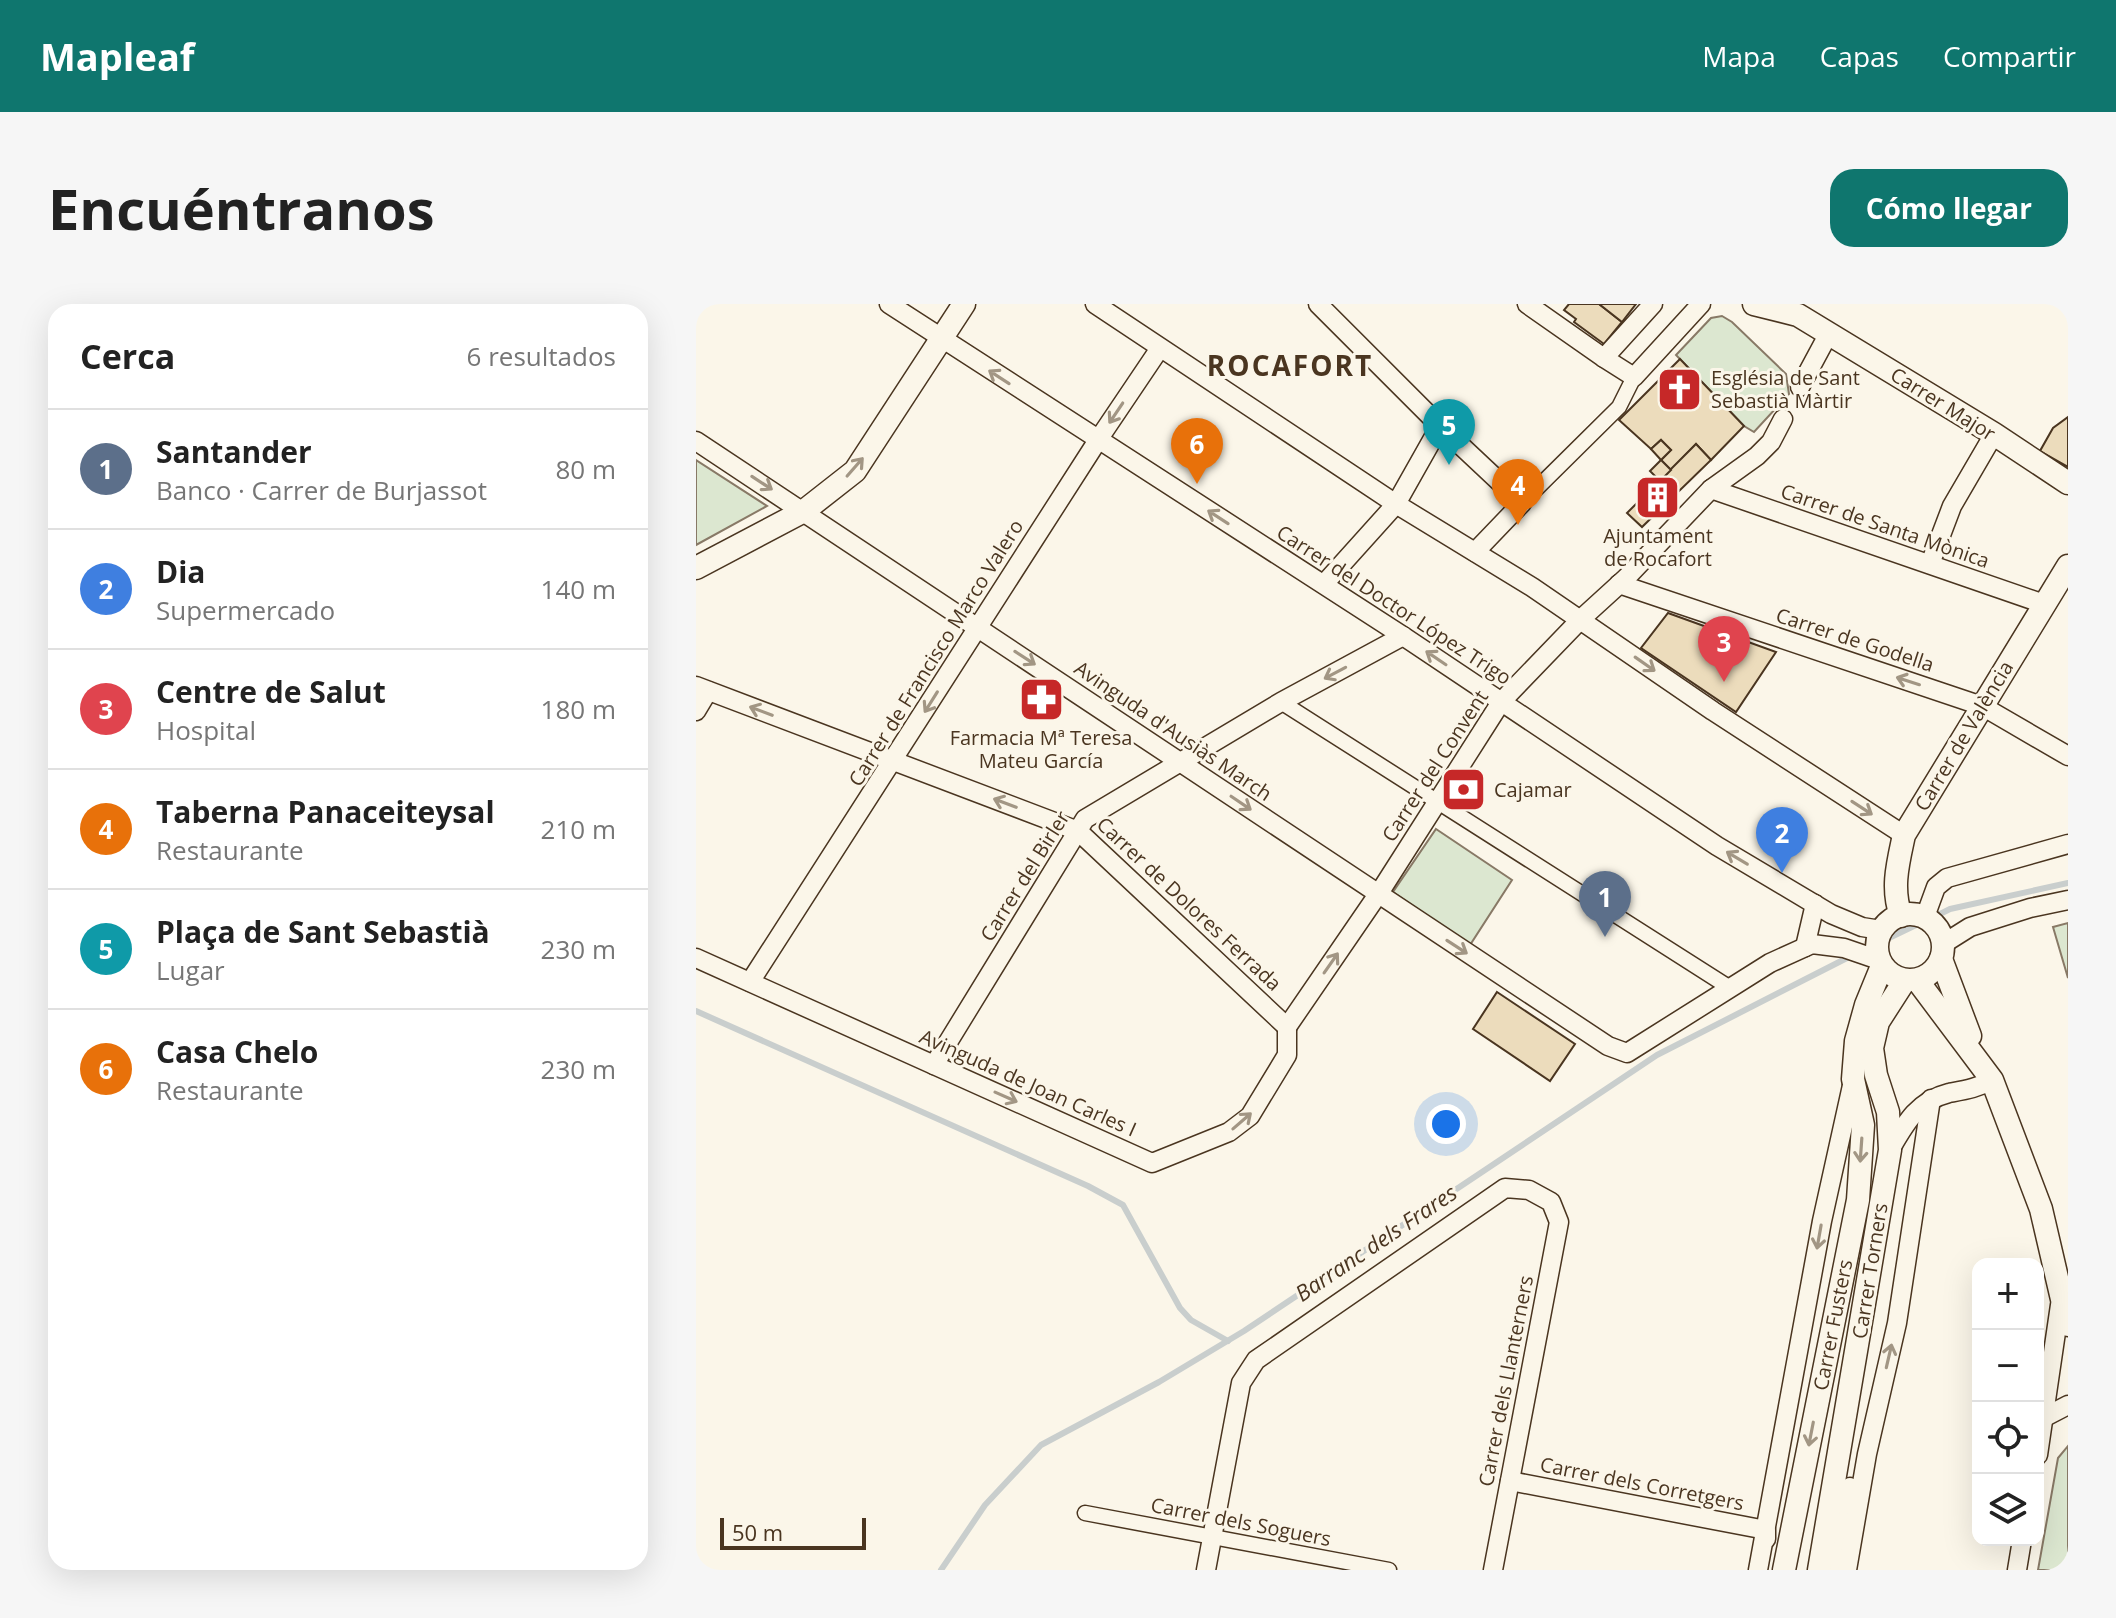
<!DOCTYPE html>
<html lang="es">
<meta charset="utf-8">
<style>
body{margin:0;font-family:"Open Sans",sans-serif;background:#f6f6f6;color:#222}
.controls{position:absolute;right:24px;bottom:24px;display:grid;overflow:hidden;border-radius:16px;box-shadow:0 8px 32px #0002}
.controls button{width:72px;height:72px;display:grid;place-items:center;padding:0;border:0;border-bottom:2px solid #e0e0e0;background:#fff;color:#222;font:40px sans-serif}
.scale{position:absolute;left:24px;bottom:20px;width:146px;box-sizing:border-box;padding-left:8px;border:4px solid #4a3520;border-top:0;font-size:22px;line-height:28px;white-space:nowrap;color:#4a3520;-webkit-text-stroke:6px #fbf6e9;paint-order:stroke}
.you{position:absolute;left:750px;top:820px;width:28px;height:28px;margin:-20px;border:6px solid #fff;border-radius:50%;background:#1a73e8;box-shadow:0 0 0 12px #1a73e833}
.badge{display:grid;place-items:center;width:52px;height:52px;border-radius:50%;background:#0f766e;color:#fff;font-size:26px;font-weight:700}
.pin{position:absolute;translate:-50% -66px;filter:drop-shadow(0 2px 4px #0008)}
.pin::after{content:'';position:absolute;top:42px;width:28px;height:24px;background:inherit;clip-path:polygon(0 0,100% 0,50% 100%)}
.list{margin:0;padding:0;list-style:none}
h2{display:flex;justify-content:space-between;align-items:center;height:104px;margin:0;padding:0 32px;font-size:34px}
h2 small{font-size:26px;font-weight:400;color:#767676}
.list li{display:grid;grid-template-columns:52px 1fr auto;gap:24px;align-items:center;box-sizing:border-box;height:120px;padding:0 32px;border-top:2px solid #e0e0e0}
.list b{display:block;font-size:30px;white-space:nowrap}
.list p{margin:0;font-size:26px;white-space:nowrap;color:#767676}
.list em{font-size:26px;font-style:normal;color:#767676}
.icon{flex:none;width:44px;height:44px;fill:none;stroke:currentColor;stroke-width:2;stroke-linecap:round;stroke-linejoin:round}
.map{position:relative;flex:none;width:1372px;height:1266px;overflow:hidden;border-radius:24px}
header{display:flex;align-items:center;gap:48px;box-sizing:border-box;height:112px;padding:0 40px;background:#0f766e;color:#fff}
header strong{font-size:38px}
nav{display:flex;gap:44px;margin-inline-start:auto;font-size:28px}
.intro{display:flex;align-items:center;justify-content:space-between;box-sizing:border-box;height:192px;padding:0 48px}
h1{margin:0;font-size:56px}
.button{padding:20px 36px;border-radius:24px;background:#0f766e;color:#fff;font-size:28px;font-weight:700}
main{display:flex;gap:48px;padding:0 48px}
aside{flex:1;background:#fff;border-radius:24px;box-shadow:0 8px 32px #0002}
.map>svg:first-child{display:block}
.green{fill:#dce7d0;stroke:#887966;stroke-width:2}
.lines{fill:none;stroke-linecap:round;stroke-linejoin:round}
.stream{stroke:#c9cecd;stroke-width:6}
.building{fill:#ecdcbc;stroke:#4a3520;stroke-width:2}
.pedestrian-casing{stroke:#4a3520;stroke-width:17}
.minor-casing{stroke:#4a3520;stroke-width:21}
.tertiary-casing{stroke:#4a3520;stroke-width:25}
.pedestrian{stroke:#fbf6e9;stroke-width:14}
.minor{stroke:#fbf6e9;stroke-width:18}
.tertiary{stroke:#fbf6e9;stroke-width:22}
.oneway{stroke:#a29684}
.labels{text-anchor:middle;stroke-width:6;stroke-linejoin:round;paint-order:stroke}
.poi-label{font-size:20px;fill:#4a3520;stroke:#fbf6e9;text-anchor:start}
.street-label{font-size:20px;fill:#4a3520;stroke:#fbf6e9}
.water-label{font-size:22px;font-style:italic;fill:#4a3520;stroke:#fbf6e9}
.district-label{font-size:28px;font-weight:bold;letter-spacing:2px;fill:#4a3520;stroke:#fbf6e9}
</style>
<header>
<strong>Mapleaf</strong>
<nav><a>Mapa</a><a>Capas</a><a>Compartir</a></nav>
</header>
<div class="intro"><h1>Encuéntranos</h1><a class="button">Cómo llegar</a></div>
<main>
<aside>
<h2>Cerca<small>6 resultados</small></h2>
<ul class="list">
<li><span class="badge" style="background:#5c6f8a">1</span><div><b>Santander</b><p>Banco · Carrer de Burjassot</p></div><em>80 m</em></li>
<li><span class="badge" style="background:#3f7fe0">2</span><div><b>Dia</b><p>Supermercado</p></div><em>140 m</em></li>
<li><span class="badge" style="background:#e0444e">3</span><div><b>Centre de Salut</b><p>Hospital</p></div><em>180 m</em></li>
<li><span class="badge" style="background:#e8710a">4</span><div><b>Taberna Panaceiteysal</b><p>Restaurante</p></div><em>210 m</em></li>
<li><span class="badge" style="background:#0f9aa8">5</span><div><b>Plaça de Sant Sebastià</b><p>Lugar</p></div><em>230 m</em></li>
<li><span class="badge" style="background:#e8710a">6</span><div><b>Casa Chelo</b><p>Restaurante</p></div><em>230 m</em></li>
</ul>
</aside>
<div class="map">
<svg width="1372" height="1266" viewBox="0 0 1372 1266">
<rect width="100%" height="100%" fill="#fbf6e9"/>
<!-- green -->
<g class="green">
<polygon points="1026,12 1036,18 1090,70 1093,90 1058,128 1048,122 980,51 1015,14"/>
<polygon points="0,156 71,202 0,241"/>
<polygon points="740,525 816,576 774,641 697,588"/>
<polygon points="1372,619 1372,674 1357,623"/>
<polygon points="1372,1142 1372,1266 1342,1266 1362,1154"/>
</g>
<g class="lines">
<!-- stream -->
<g class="stream">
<polyline points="1244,610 1254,605 1372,579"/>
<polyline points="1193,634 1220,621"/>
<polyline points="0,707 392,882 427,901 484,1004 495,1016 532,1037"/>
<polyline points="245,1266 289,1201 345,1141 463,1078 548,1027 961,751 1151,654"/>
</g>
</g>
<!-- building -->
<g class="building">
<polygon points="873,0 903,0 926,18 908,40 878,18 880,15 868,6"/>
<polygon points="903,0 940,0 926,18"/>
<polygon points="984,55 1048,122 1015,156 1000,140 975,166 965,156 975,146 965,136 955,145 923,116"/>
<polygon points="1372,113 1372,163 1344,147 1357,124"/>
<polygon points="965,136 975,146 965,156 955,145"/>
<polygon points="1000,140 1015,156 946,223 931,209"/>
<polygon points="965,156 975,166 964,177 954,167"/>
<polygon points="972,309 1080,348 1040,408 945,344"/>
<polygon points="801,688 879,740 854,777 777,725"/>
</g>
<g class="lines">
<defs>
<g id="pedestrian">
<polyline points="826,199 923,103 938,73"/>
<polyline points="585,398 1034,684"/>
<polyline points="389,1209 693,1266"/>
</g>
<g id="minor">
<polyline points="193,0 707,332 1021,542 1135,610 1166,623 1185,626"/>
<polyline points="399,0 700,200 628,280"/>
<polyline points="622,0 744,122 826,199 779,248"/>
<polyline points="831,0 908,54"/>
<polyline points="957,0 908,54 938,73 1005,0"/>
<polyline points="1104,83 1133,29"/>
<polyline points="744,122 700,200 836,283 1017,407 1208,531"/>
<polyline points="0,137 912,742 931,749 1074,659 1116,640 1148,644 1183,656"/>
<polyline points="1015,185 1348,300"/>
<polyline points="1234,260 1256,202 1298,130"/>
<polyline points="923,280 1286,402 1372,452"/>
<polyline points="0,382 382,527 591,723"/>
<polyline points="0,407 12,387"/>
<polyline points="1229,613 1240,583 1251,574 1372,540"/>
<polyline points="1247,640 1274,623 1334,604 1372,596"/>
<polyline points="1109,643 1119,600"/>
<polyline points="0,654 456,859 533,828 554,812 591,751 591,723"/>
<polyline points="54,678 402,136 464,44"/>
<polyline points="591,723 687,583 805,398 885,315 930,274 1015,185 1061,152 1075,138 1087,115"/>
<polyline points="238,761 389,515 585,398 707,332"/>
<path d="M1194 846C1209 820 1221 797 1253 789 1269 786 1282 784 1296 776"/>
<polyline points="1349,1113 1372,1101"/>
<polyline points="1342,1151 1364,1001"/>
<polyline points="814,1177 1070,1226 1070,1235"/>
<polyline points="510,1266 545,1079 560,1056 809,884 833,886 855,898 863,918 797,1266"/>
<polyline points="1062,1266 1126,917 1157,777"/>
<polyline points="1135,1266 1154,1183"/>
<polyline points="1151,1266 1171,1150 1201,1019 1235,795"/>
<polyline points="1321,1266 1326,1236"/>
</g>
<g id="tertiary">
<polyline points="1058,0 1102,11 1298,130 1372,179"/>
<polyline points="0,264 108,207 159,167 268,0"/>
<circle cx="1214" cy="643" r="33"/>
<path d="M1205 612C1195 584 1202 559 1208 531L1372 262"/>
<polyline points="1245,655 1274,732"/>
<polyline points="1221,676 1296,776 1345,905 1372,1021"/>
<polyline points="1088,1266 1162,896 1167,821 1157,775 1160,737 1170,701 1186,662"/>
<polyline points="1123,1266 1194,846 1192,808 1180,771 1176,744 1182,718 1209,676"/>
</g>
</defs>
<!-- pedestrian casing -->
<use href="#pedestrian" class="pedestrian-casing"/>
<!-- minor casing -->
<use href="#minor" class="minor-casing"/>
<!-- tertiary casing -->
<use href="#tertiary" class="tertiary-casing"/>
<!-- pedestrian -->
<use href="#pedestrian" class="pedestrian"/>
<!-- minor -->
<use href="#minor" class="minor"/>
<!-- tertiary -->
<use href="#tertiary" class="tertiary"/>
</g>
<!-- one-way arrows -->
<defs><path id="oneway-shaft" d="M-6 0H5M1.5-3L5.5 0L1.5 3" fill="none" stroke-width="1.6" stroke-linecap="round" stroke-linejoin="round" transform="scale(2)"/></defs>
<g class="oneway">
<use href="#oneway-shaft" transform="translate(303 73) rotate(-147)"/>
<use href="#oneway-shaft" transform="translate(420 109) rotate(124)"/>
<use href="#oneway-shaft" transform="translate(159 163) rotate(-49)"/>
<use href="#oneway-shaft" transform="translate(66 179) rotate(33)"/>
<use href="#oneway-shaft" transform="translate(522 213) rotate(-147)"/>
<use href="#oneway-shaft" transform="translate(329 354) rotate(33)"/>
<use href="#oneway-shaft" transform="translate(740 354) rotate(-146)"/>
<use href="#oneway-shaft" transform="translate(949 360) rotate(35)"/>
<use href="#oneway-shaft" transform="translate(639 369) rotate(152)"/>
<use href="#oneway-shaft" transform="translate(1212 377) rotate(-162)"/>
<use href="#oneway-shaft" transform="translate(235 398) rotate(122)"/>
<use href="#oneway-shaft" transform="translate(65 407) rotate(-159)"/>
<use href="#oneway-shaft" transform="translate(309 499) rotate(-159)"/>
<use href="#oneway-shaft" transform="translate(545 499) rotate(34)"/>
<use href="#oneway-shaft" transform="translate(1166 504) rotate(33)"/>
<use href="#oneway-shaft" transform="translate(1041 554) rotate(-149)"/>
<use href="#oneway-shaft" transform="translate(761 643) rotate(33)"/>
<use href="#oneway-shaft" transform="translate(635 659) rotate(-55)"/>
<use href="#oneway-shaft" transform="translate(310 793) rotate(24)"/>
<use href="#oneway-shaft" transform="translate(546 817) rotate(-41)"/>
<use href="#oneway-shaft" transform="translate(1165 846) rotate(94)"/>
<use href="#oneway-shaft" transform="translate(1123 933) rotate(100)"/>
<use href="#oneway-shaft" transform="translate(1193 1052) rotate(-77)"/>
<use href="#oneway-shaft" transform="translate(1115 1130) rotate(101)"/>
</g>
<!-- icons -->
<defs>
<symbol id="church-square" viewBox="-11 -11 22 22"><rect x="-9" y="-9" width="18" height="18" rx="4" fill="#c62828" stroke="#fbf6e9"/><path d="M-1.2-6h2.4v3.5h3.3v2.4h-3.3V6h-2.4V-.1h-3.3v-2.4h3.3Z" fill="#fff"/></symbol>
<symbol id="building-square" viewBox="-11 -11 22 22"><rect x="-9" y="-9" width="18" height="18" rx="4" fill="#c62828" stroke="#fbf6e9"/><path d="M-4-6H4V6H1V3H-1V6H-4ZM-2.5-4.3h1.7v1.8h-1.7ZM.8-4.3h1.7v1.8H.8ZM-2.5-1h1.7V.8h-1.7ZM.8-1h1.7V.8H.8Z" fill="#fff"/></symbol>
<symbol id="pharmacy-square" viewBox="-11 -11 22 22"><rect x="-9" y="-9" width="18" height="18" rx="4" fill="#c62828" stroke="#fbf6e9"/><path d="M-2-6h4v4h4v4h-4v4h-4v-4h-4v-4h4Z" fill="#fff"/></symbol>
<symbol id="bank-square" viewBox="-11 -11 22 22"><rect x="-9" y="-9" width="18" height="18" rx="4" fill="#c62828" stroke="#fbf6e9"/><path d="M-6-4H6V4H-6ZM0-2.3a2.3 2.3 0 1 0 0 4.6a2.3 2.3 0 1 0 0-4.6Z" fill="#fff"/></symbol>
</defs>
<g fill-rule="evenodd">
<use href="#church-square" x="958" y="60" width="51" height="51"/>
<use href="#building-square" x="936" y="168" width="51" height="51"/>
<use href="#pharmacy-square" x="320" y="370" width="51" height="51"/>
<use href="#bank-square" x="742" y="460" width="51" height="51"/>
</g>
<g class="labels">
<!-- poi labels -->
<g class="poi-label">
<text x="1015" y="81">Església de Sant<tspan x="1015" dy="23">Sebastià Màrtir</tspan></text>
<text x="962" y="239" text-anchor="middle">Ajuntament<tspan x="962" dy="23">de Rocafort</tspan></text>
<text x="345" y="441" text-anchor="middle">Farmacia Mª Teresa<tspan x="345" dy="23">Mateu García</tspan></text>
<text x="798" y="493">Cajamar</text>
</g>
<!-- street labels -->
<g class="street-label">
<text transform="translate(1247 100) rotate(32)" y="7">Carrer Major</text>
<text transform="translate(1189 222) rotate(19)" y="7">Carrer de Santa Mònica</text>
<text transform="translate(698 301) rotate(33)" y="7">Carrer del Doctor López Trigo</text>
<text transform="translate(1159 336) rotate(18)" y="7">Carrer de Godella</text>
<text transform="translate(240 349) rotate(-58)" y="7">Carrer de Francisco Marco Valero</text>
<text transform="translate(477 427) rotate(34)" y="7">Avinguda d'Ausiàs March</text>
<text transform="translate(1268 432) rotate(-59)" y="7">Carrer de València</text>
<text transform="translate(739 462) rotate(-57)" y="7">Carrer del Convent</text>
<text transform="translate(329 572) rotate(-58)" y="7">Carrer del Birler</text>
<text transform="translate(493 600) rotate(43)" y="7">Carrer de Dolores Ferrada</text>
<text transform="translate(332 779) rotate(24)" y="7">Avinguda de Joan Carles I</text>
<text transform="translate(1174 967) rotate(-81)" y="7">Carrer Torners</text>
<text transform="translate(1137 1021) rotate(-79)" y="7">Carrer Fusters</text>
<text transform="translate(810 1077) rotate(-79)" y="7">Carrer dels Llanterners</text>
<text transform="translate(946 1180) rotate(11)" y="7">Carrer dels Corretgers</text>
<text transform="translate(545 1218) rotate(11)" y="7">Carrer dels Soguers</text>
</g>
<!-- water labels -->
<g class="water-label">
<text transform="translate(680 939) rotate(-34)" y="8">Barranc dels Frares</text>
</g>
<!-- district labels -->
<g class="district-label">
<text x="594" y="72">ROCAFORT</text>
</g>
</g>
</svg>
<div class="controls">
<button>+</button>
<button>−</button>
<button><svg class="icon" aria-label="locate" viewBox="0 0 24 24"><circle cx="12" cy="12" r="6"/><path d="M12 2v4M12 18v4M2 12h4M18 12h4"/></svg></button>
<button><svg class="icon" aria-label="layers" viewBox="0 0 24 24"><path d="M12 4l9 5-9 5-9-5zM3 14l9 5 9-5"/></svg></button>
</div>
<div class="scale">50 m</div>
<div class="you"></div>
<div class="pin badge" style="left:909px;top:633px;background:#5c6f8a">1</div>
<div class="pin badge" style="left:1086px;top:569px;background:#3f7fe0">2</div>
<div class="pin badge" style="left:1028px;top:378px;background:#e0444e">3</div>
<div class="pin badge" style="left:822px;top:221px;background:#e8710a">4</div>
<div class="pin badge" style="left:753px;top:161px;background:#0f9aa8">5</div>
<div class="pin badge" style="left:501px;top:180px;background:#e8710a">6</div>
</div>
</main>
